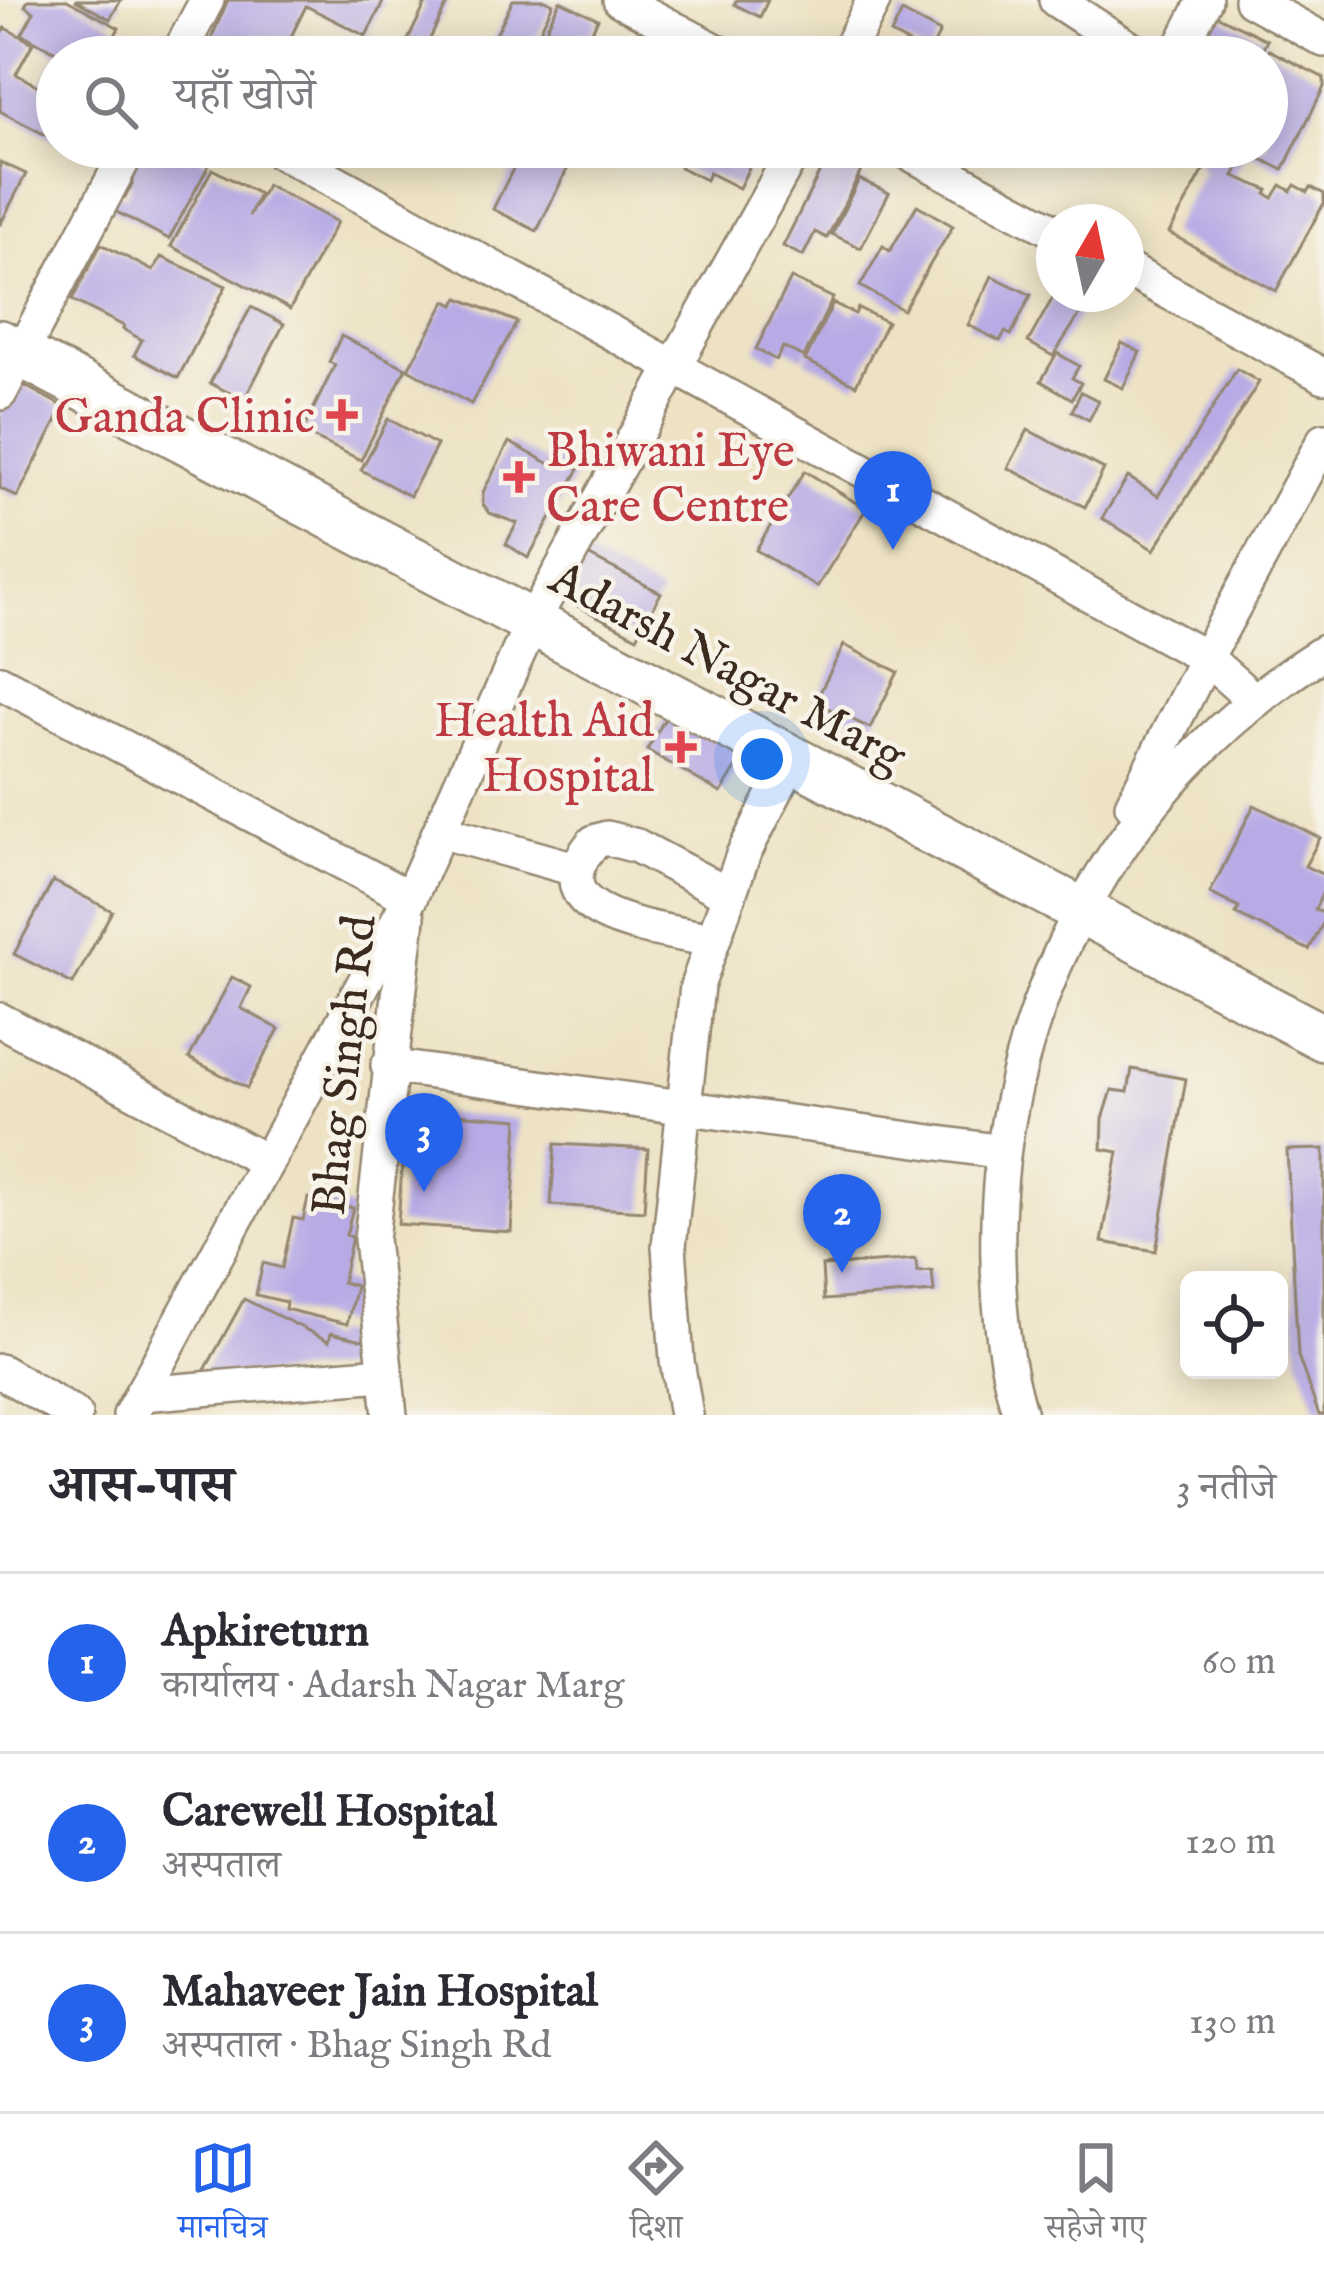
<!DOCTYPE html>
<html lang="hi">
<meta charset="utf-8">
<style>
body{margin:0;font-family:"IM FELL English","Noto Serif Devanagari",serif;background:#f2f2f3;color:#2b2b33}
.controls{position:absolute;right:36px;bottom:36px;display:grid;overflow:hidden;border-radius:18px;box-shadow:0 6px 30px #0003}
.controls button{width:108px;height:108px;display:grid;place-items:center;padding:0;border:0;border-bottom:3px solid #e1e1e2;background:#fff;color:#2b2b33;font:60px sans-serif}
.compass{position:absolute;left:1036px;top:204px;width:108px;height:108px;border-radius:50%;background:#fff;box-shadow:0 6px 30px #0003;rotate:9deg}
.you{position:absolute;left:762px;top:759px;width:42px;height:42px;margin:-30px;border:9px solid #fff;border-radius:50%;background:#1a73e8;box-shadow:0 0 0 18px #1a73e833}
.badge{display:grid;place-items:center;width:78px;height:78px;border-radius:50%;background:#2563eb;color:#fff;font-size:39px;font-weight:700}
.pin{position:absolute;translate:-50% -99px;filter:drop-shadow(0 3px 6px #0008)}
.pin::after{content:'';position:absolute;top:63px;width:42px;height:36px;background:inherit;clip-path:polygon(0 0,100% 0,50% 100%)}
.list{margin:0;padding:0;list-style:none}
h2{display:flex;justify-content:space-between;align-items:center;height:156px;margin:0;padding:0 48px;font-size:51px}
h2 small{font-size:39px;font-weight:400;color:#7c7c81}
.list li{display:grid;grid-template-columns:78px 1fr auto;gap:36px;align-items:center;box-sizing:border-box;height:180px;padding:0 48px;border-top:3px solid #e1e1e2}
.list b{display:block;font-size:45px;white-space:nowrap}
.list p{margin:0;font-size:39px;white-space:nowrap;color:#7c7c81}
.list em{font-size:39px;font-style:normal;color:#7c7c81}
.icon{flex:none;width:66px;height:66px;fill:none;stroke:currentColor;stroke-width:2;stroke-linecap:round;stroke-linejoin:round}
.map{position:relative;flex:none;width:1324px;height:1415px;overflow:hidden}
.search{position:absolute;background:#fff;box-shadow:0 6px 30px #0003;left:36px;right:36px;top:36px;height:132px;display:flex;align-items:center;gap:30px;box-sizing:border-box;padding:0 42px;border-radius:66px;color:#7c7c81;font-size:45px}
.sheet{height:696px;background:#fff}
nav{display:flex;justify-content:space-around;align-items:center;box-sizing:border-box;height:168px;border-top:3px solid #e1e1e2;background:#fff;font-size:33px;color:#7c7c81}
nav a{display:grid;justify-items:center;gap:6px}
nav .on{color:#2563eb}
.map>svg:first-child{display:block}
.building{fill:#b8abe5}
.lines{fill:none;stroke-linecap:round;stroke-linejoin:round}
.street-casing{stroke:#948670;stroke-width:38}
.secondary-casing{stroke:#948670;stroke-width:50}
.street{stroke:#fff;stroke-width:33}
.secondary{stroke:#fff;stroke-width:45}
.health-dot{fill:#e0444e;stroke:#f7f3e8;stroke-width:4.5}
.labels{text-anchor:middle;stroke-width:9;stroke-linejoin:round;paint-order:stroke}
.health-label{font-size:48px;fill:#be3a42;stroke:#f7f3e8;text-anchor:end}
.street-label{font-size:48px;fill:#3b2a1e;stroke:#f7f3e8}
</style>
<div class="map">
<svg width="1324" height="1415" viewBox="0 0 1324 1415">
<rect width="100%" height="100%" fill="#f7f3e8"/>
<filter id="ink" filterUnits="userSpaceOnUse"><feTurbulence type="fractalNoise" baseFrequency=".00833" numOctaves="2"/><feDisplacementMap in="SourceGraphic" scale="24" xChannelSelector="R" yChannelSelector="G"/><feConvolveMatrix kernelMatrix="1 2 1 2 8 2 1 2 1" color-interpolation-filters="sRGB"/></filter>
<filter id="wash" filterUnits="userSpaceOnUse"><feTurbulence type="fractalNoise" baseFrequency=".004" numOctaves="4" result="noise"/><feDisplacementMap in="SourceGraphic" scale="48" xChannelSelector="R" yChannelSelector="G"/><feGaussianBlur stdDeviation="2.7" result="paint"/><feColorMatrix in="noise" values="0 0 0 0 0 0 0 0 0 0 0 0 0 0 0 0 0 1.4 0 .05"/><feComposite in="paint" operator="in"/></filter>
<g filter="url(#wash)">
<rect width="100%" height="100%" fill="#ede2c3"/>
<g id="blocks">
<!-- building -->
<g class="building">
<polygon points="28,0 67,0 119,28 103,57 65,57 22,34 34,12 25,6"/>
<polygon points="75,0 121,0 110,19"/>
<polygon points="228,0 384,0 366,36 306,6 281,57 203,57"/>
<polygon points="415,0 449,0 421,57 403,50 425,5"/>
<polygon points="513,0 545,0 553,4 527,57 485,57"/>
<polygon points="737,0 768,0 760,17 734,4"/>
<polygon points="560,1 598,19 579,57 532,57"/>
<polygon points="902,12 940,32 929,54 891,34"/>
<polygon points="1210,12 1267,40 1259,57 1188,57"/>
<polygon points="5,28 33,43 16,74 40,87 57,55 57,141 0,111 0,36"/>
<polygon points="1269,50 1324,78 1324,87 1283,170 1238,147 1267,147 1265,57"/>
<polygon points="141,147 180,147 210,163 169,239 109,208 117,193 125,197 132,184 123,180"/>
<polygon points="524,147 578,147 537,231 493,209"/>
<polygon points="690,147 759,147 739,188 709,173 706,180 680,167"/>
<polygon points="1208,147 1234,147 1246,153 1234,176 1268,190 1266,194 1273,198 1281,185 1291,191 1295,185 1308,192 1311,187 1324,194 1324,203 1276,291 1169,233 1204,170 1197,166"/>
<polygon points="828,155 861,171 827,238 815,232 803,256 783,246"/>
<polygon points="0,162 26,174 0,225"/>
<polygon points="212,169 259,194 249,216 267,185 337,222 290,309 171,246"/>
<polygon points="859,179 889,193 861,248 832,234"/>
<polygon points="917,205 953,226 903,310 860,286 883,246 890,251"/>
<polygon points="101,244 153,271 161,257 226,286 178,378 134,355 142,340 123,329 124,326 72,300"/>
<polygon points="992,276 1031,295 1011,335 1005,332 1000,341 968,325"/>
<polygon points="791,278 833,298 804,357 783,347 776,360 756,349"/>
<polygon points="1055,294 1093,294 1053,356 1028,342"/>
<polygon points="459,298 517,322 471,404 408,369 446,301 454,305"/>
<polygon points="833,303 855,314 858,308 887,322 856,385 805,360"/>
<polygon points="251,307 284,324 244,400 210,383"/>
<polygon points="341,336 406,368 361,460 302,432 335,365 329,362"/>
<polygon points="1122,343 1140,352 1123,388 1104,379"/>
<polygon points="1057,353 1079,366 1072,378 1081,383 1072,399 1041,381"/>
<polygon points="1237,369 1259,382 1154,550 1102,518 1128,477 1158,496"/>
<polygon points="14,380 64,407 17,497 0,488 0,406"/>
<polygon points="1081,392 1099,401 1089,420 1072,411"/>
<polygon points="388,419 437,445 410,496 361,470"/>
<polygon points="1028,430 1104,469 1085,507 1008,468"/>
<polygon points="509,442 552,465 557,456 579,469 528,558 506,544 517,523 489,513 483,505 483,492"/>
<polygon points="805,471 866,509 817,587 756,550 774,520 780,523 785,514 780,511"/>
<polygon points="580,551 661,593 637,637 557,595"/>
<polygon points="844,645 898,672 870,728 815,702"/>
<polygon points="671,708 746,751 721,793 647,750"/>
<polygon points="1254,805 1320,838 1305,866 1324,875 1324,890 1315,909 1324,914 1324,921 1309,950 1236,914 1239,908 1210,893"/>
<polygon points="53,881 112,911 73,984 14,954"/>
<polygon points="232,977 251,987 241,1008 279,1029 247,1088 189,1058"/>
<polygon points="1132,1069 1186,1079 1156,1251 1102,1242 1118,1152 1102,1149 1103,1119 1112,1090 1128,1092"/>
<polygon points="430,1112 518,1119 511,1232 398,1224 402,1166 426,1168"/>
<polygon points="555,1144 648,1149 644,1211 551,1205"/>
<polygon points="1324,1149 1324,1415 1319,1415 1298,1356 1287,1150"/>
<polygon points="308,1198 353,1208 346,1235 352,1237 342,1282 356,1286 347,1324 285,1309 286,1302 256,1295 263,1263 282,1268 293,1218 303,1220"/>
<polygon points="916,1259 917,1272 932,1271 934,1292 824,1300 822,1266"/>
<polygon points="244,1299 329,1341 331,1333 381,1344 380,1366 200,1379"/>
</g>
</g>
</g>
<g filter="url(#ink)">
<use href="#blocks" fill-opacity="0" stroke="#948670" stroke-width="3"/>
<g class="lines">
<defs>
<g id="street">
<polyline points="620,0 728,57"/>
<polyline points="1056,0 1143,57"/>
<polyline points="1251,0 1324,40"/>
<polyline points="177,57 207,0"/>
<polyline points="845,57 874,0"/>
<polyline points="1176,57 1205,0"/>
<polyline points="272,147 1206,658 1255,701"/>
<polyline points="898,147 1054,231"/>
<polyline points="1126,269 1324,376"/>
<polyline points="0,393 130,147"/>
<polyline points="0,682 410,898"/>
<polyline points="1132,805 1206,658 1324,440"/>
<polyline points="440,831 575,869"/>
<path d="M713 940C665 930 527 918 594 842L607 838 637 846 729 895"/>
<polyline points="0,1020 267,1162"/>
<polyline points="388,1066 1003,1152"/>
<polyline points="0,1371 75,1415"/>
<polyline points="141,1394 383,1374"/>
<polyline points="130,1415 410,898 532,622 796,147"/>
<polyline points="390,1415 371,1239 408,918"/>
<polyline points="686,1415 677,1361 669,1246 697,986 743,855 792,759"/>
<path d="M1020 1415C1005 1366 999 1312 998 1261 991 1016 1115 781 1324 652"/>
</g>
<polyline id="secondary" points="0,343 1324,1038"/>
</defs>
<!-- street casing -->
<use href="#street" class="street-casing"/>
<!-- secondary casing -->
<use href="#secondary" class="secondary-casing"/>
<!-- street -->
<use href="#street" class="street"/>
<!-- secondary -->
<use href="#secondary" class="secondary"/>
</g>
</g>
<!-- markers -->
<g class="health-dot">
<path d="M336 397h12v12h12v12h-12v12h-12v-12h-12v-12h12z"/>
<path d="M513 459h12v12h12v12h-12v12h-12v-12h-12v-12h12z"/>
<path d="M675 729h12v12h12v12h-12v12h-12v-12h-12v-12h12z"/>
</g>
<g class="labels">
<!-- health labels -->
<g class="health-label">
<text x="315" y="432">Ganda Clinic</text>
<text x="546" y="466" text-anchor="start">Bhiwani Eye<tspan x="546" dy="55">Care Centre</tspan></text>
<text x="654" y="736">Health Aid<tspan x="654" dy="55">Hospital</tspan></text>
</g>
<!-- street labels -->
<g class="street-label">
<text transform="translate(729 665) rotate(28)" y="17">Adarsh Nagar Marg</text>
<text transform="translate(342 1065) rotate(-84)" y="17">Bhag Singh Rd</text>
</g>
</g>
</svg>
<div class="controls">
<button><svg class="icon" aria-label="locate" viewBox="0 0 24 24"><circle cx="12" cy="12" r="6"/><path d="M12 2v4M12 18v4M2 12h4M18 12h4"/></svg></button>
</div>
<svg class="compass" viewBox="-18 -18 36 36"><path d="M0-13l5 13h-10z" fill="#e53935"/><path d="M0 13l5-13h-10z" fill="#7c7c81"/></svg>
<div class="you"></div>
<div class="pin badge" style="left:893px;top:550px">1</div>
<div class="pin badge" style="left:842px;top:1273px">2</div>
<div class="pin badge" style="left:424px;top:1192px">3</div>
<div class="search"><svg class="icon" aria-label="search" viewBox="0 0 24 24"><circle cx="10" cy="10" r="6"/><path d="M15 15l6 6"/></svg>यहाँ खोजें</div>
</div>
<section class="sheet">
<h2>आस-पास<small>3 नतीजे</small></h2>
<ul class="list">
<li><span class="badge">1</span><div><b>Apkireturn</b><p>कार्यालय · Adarsh Nagar Marg</p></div><em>60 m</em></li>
<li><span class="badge">2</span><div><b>Carewell Hospital</b><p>अस्पताल</p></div><em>120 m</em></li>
<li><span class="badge">3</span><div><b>Mahaveer Jain Hospital</b><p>अस्पताल · Bhag Singh Rd</p></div><em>130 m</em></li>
</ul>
</section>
<nav>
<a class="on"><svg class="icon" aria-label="map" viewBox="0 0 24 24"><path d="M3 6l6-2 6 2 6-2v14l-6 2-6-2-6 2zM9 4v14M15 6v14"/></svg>मानचित्र</a>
<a><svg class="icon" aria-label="directions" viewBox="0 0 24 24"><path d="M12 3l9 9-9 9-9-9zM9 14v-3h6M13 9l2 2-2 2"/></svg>दिशा</a>
<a><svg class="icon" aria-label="saved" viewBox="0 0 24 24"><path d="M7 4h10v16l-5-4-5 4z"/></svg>सहेजे गए</a>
</nav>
